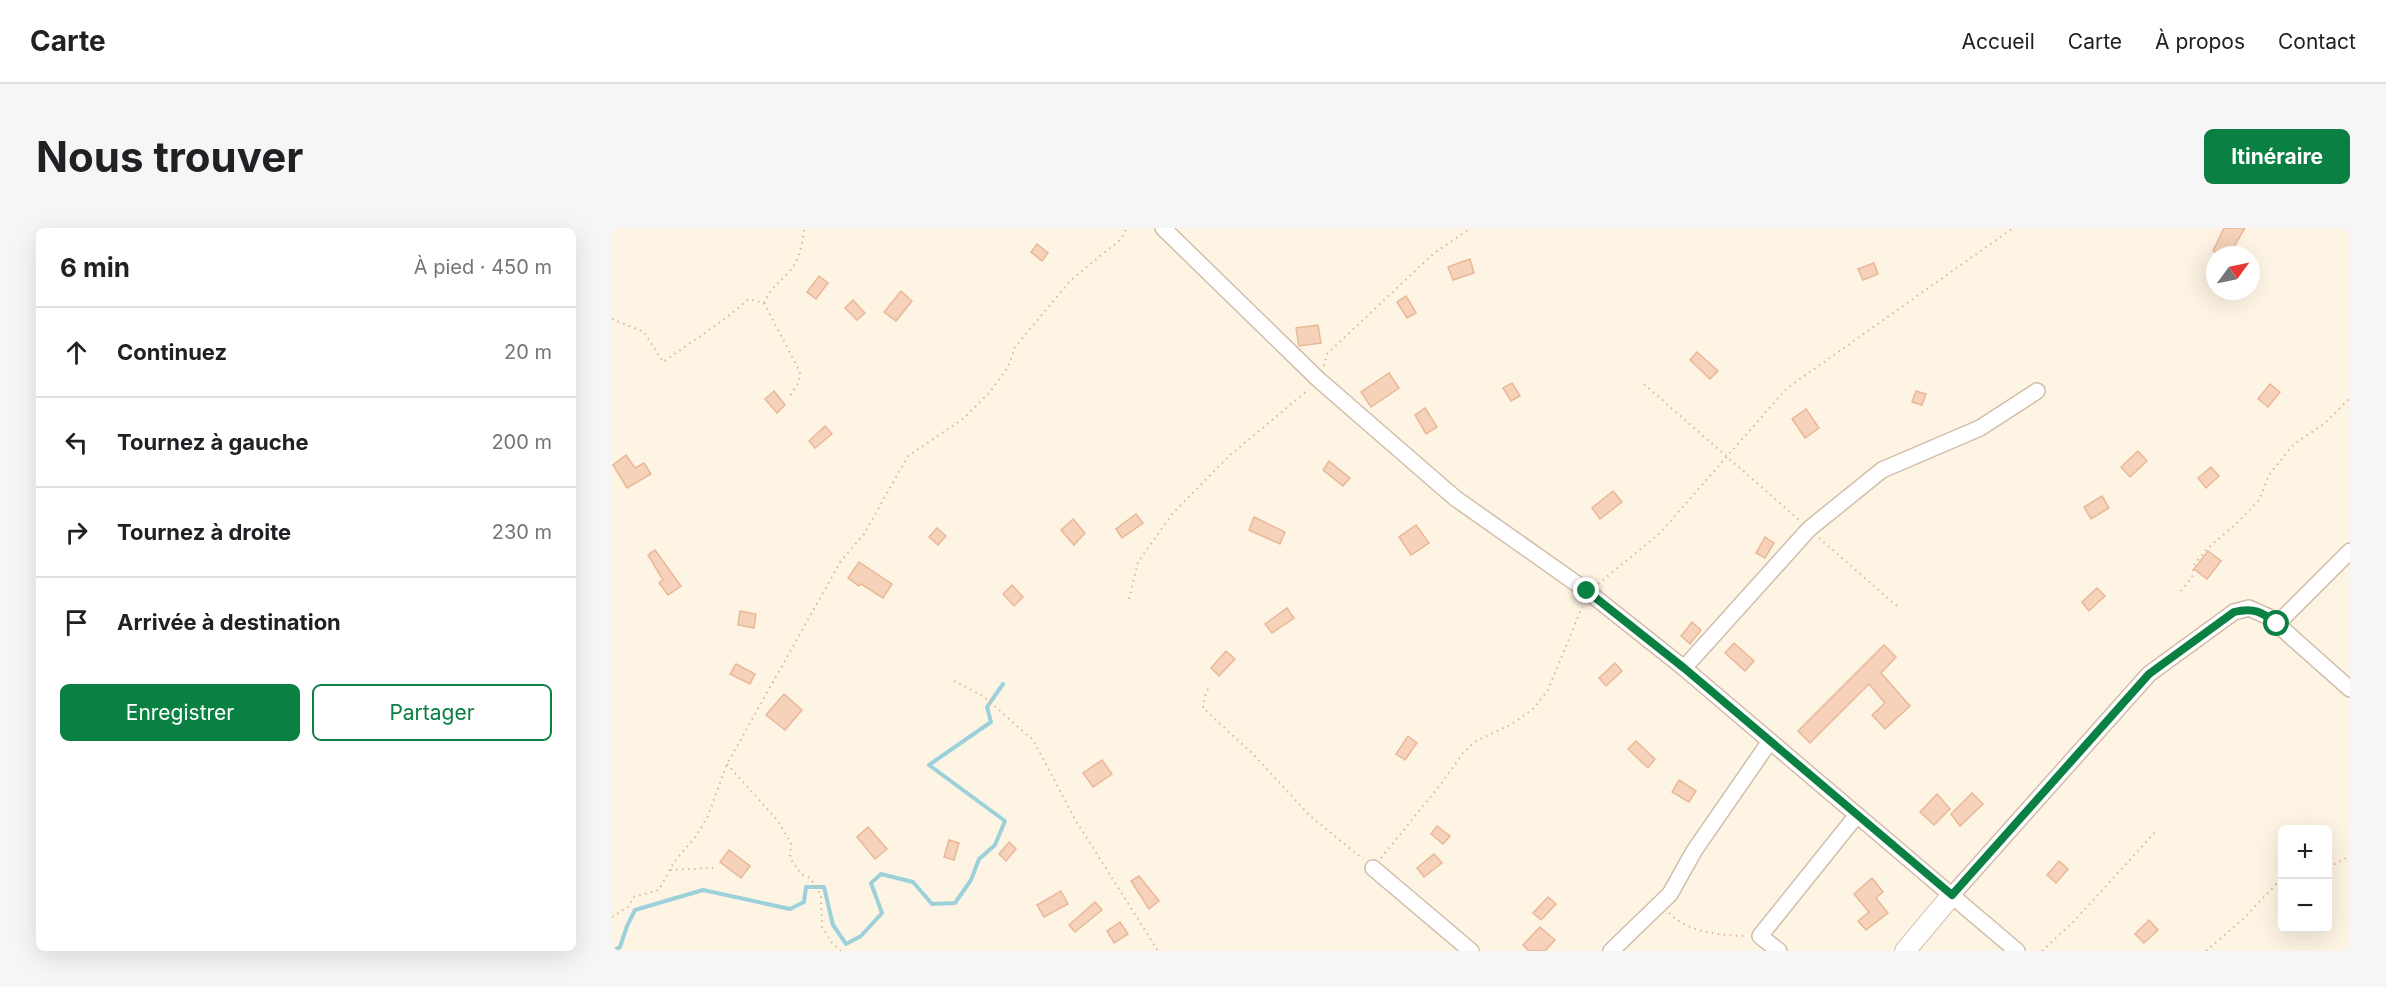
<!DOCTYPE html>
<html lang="fr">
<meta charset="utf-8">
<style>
body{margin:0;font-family:Inter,sans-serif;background:#f6f6f6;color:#202124}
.controls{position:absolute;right:18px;bottom:18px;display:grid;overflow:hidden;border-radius:9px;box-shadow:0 6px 24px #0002}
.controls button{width:54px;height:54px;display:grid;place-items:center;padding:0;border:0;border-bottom:2px solid #e0e0e0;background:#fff;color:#202124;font:30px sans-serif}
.compass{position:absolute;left:1594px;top:18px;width:54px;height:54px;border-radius:50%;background:#fff;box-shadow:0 6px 24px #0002;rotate:57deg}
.stop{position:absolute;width:18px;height:18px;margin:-14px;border:4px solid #0b8043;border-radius:50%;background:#fff}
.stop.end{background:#0b8043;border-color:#fff;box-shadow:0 2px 6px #0008}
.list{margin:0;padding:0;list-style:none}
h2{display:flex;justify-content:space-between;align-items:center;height:78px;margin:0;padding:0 24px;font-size:26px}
h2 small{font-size:20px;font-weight:400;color:#757577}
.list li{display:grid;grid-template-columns:39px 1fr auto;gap:18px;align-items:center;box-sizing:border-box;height:90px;padding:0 24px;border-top:2px solid #e0e0e0}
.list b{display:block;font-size:22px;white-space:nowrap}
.list em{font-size:20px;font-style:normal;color:#757577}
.actions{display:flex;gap:12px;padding:18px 24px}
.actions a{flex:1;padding:14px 0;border:2px solid #0b8043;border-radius:9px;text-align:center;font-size:21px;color:#0b8043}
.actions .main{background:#0b8043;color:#fff}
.icon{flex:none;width:33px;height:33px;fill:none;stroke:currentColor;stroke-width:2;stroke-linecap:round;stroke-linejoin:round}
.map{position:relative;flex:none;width:1738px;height:723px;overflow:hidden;border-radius:9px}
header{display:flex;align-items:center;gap:36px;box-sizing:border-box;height:84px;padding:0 30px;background:#fff;border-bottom:2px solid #e0e0e0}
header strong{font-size:28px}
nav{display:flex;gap:33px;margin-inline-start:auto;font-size:21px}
.intro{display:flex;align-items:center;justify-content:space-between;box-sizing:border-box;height:144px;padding:0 36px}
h1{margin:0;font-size:42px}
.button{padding:15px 27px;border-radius:9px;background:#0b8043;color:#fff;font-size:21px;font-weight:700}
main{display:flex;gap:36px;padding:0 36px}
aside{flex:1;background:#fff;border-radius:9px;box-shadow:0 6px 24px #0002}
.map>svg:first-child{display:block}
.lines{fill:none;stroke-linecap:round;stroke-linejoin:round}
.stream{stroke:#9cd1db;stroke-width:4}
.building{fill:#f5d2b9;stroke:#e9b898;stroke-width:1.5}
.minor-casing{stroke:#d2bdab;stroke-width:18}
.tertiary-casing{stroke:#d2bdab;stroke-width:22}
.path{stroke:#dab59c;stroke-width:2;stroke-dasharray:1.5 4.5;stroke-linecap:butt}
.minor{stroke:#fff;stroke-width:15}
.tertiary{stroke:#fff;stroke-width:20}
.route{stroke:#0b8043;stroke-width:8}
</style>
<header>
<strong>Carte</strong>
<nav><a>Accueil</a><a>Carte</a><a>À propos</a><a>Contact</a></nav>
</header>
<div class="intro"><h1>Nous trouver</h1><a class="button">Itinéraire</a></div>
<main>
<aside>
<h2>6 min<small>À pied · 450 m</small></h2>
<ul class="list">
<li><svg class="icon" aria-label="ahead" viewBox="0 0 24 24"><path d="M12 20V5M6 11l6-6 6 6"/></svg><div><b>Continuez</b></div><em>20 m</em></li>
<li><svg class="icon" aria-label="left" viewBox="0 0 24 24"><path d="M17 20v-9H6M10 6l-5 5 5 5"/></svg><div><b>Tournez à gauche</b></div><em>200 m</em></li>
<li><svg class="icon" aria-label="right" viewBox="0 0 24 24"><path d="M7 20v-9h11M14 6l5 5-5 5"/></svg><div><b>Tournez à droite</b></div><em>230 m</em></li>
<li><svg class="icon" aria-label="arrive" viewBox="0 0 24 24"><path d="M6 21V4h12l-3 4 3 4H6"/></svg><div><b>Arrivée à destination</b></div></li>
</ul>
<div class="actions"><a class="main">Enregistrer</a><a>Partager</a></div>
</aside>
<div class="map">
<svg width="1738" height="723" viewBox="0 0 1738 723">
<rect width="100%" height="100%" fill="#fef4e3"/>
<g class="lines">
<!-- stream -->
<polyline class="stream" points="1,723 8,719 15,698 23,682 91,662 178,681 192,674 194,659 212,659 221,697 234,716 249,708 270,685 259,655 269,646 301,654 320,676 343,675 359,652 367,631 383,617 393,593 317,537 379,494 375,479 391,456"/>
</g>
<!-- building -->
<g class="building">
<polygon points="1612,0 1633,0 1617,27 1609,27 1601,23"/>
<polygon points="425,16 436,25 430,33 419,24"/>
<polygon points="858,31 862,45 841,52 836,39"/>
<polygon points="1262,35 1266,46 1251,52 1246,41"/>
<polygon points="207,48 216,55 204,71 195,64"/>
<polygon points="289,63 300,73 284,93 272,84"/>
<polygon points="794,68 804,85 795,90 785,74"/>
<polygon points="241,72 253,85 245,92 233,80"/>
<polygon points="706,97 709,115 687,118 684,100"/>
<polygon points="1085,124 1106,143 1098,151 1078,132"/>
<polygon points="777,145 787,160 759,179 749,164"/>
<polygon points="900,155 908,168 899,173 891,160"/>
<polygon points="1658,156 1668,164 1656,179 1646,171"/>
<polygon points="162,163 173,177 165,185 153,171"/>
<polygon points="1304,163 1314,166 1310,177 1300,174"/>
<polygon points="813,180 825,199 814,206 803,187"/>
<polygon points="1194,181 1207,200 1193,210 1180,191"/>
<polygon points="213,198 220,206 203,220 197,213"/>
<polygon points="1526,223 1535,233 1518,249 1509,239"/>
<polygon points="14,227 23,240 32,235 39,246 15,260 1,237"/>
<polygon points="717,233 738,250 731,258 711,242"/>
<polygon points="1599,239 1607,248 1594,260 1586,250"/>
<polygon points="1001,263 1010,274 988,291 980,280"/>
<polygon points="1490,268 1497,280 1479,291 1472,279"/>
<polygon points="524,286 531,295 510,310 504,301"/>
<polygon points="642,289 673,304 668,316 637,302"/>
<polygon points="461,291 473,305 462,317 449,302"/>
<polygon points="804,297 817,315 799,327 787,309"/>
<polygon points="325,300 334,308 326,317 317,309"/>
<polygon points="1153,309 1162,315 1153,330 1144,325"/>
<polygon points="43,322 69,358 56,367 47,355 51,352 36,327"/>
<polygon points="1596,323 1609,333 1595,351 1582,341"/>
<polygon points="247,334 280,356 271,370 249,356 247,358 236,350"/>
<polygon points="400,357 411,369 402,378 391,366"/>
<polygon points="1485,360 1493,368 1477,383 1470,374"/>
<polygon points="675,380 682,390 660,405 653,396"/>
<polygon points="128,383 144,386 142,400 126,397"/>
<polygon points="1080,394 1089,402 1078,416 1069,408"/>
<polygon points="1122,415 1142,433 1133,443 1113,425"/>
<polygon points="1272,417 1284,429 1269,445 1298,478 1273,501 1260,487 1273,475 1257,456 1198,515 1186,503"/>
<polygon points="614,423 623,431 607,448 599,440"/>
<polygon points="1003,435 1010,443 994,458 987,450"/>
<polygon points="124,436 143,446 138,456 118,446"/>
<polygon points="172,466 190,482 173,502 154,487"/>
<polygon points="796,508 805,515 793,532 784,526"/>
<polygon points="1024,513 1043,531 1036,540 1016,521"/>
<polygon points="490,532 500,546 481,559 471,545"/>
<polygon points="1067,552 1084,563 1077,574 1060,564"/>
<polygon points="1360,565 1371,576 1348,598 1339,586"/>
<polygon points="1325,566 1338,581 1322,597 1308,584"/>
<polygon points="825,598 838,608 831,616 819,606"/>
<polygon points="256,599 275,621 263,631 245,609"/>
<polygon points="337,612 347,615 342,632 332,629"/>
<polygon points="397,614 404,621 394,633 387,626"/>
<polygon points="117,622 138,638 129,650 108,634"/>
<polygon points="822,626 830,635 812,649 805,640"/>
<polygon points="1447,633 1456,641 1444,655 1435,647"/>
<polygon points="527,648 547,673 537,681 519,653"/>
<polygon points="1260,650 1271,664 1264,670 1276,685 1254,702 1246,693 1257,684 1242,666"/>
<polygon points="449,663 456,676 432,689 425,677"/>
<polygon points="936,669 944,676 929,692 921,685"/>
<polygon points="483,674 490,682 463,704 457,697"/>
<polygon points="1537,692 1546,702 1532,715 1523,706"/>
<polygon points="508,694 516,706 502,715 495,703"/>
<polygon points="928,699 943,712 933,723 917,723 911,717"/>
</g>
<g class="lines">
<defs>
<g id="minor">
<polyline points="551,0 707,152 843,270 975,363 1072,440 1405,723"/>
<polyline points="1665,396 1738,323"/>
<polyline points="1072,440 1197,301 1270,242 1368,200 1425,163"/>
<polyline points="761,640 859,723"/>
<polyline points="1340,667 1537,446 1622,384 1637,380 1657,389 1738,461"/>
<polyline points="999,723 1058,666 1082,623 1158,513"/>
<polyline points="1167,723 1148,708 1245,587"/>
</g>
<polyline id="tertiary" points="1293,723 1340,667"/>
</defs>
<!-- minor casing -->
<use href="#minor" class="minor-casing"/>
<!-- tertiary casing -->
<use href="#tertiary" class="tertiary-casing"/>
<!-- path -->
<g class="path">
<polyline points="152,75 188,144 187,154 178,168"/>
<path d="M0 91 32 104 51 134 114 90 137 71 152 75C159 60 165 57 176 45 187 34 191 15 192 0"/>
<polyline points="712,138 715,126 821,26 859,0"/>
<polyline points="1032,156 1187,292"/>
<polyline points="1207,310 1286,379"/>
<polyline points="986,356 1048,305 1174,161 1401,0"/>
<polyline points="1569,363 1580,349 1582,337 1595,321 1625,295 1647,272 1657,247 1682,216 1712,196 1738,170"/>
<polyline points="517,371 526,334 561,285 617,228 696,162"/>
<polyline points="342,453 371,468 421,512 464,593 546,723"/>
<polyline points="596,461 592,470 591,480 643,528 698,588 751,631"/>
<polyline points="115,536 166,593 179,615 178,630 189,646 198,650 209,667 210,699 220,715 229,723"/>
<polyline points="769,630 829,556 851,525 864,513 900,496 922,480 936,462 970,379"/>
<polyline points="1716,635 1723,636 1738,628"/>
<polyline points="58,642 101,640"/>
<path d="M1057 685C1077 705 1107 707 1133 708"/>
<polyline points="0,689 16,679 22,669 47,662 62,634 84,608 96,588 115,536 216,356 228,334 252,306 296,228 352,190 378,164 396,139 403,119 459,52 509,11 515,0"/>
<polyline points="1430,723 1465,690 1544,603"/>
<polyline points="1594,723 1631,691 1670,650"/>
</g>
<!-- minor -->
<use href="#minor" class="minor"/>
<!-- tertiary -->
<use href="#tertiary" class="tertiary"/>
</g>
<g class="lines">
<!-- route -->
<path class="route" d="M975 363 1072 440 1340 667 1537 446 1622 384C1641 379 1651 384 1665 396"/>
</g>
</svg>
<div class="controls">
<button>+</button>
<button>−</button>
</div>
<svg class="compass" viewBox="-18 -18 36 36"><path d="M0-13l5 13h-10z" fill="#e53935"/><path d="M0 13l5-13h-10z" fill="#757577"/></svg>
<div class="stop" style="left:1665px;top:396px"></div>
<div class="stop end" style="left:975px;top:363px"></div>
</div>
</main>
